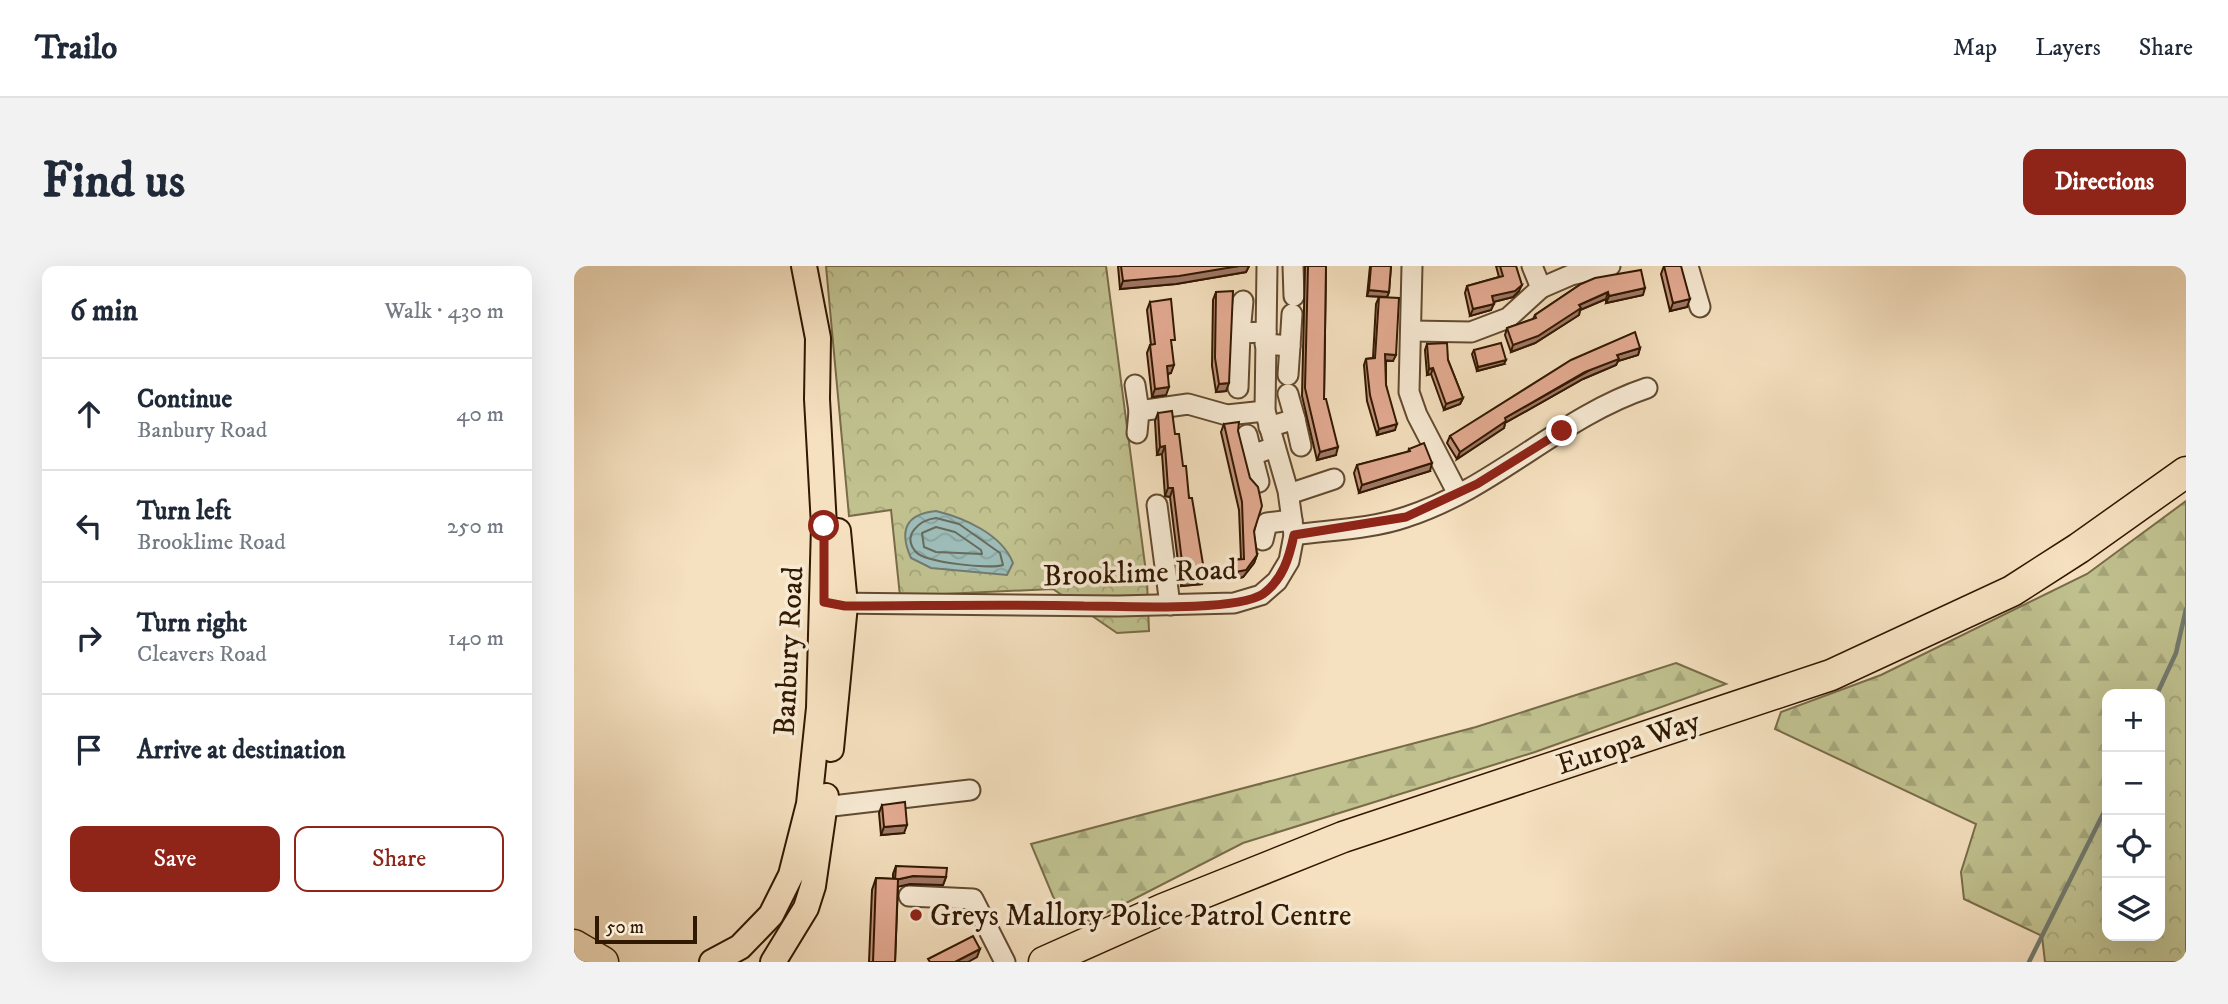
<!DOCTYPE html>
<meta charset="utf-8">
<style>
body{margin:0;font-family:"IM FELL DW Pica",serif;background:#f2f2f3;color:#1f2937}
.controls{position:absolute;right:21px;bottom:21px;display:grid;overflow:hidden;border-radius:14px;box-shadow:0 7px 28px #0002}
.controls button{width:63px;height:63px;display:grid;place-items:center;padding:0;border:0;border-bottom:2px solid #e0e1e3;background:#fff;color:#1f2937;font:35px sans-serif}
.scale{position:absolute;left:21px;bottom:18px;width:102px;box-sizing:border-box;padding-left:7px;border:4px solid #311801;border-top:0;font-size:19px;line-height:24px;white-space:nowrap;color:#311801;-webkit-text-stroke:5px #f8ebd5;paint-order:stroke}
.stop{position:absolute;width:21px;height:21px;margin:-16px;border:5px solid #8f2418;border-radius:50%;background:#fff}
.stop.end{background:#8f2418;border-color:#fff;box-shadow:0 2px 7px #0008}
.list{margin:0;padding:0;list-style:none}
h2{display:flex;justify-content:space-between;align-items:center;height:91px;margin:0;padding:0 28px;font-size:30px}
h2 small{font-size:23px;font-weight:400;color:#747a83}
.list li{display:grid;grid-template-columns:46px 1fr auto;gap:21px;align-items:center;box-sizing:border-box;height:112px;padding:0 28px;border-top:2px solid #e0e1e3}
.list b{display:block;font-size:26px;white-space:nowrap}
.list p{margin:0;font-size:23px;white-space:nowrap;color:#747a83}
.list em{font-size:23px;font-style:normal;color:#747a83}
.actions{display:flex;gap:14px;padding:21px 28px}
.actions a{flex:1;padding:16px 0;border:2px solid #8f2418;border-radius:14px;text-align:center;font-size:24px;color:#8f2418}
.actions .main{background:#8f2418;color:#fff}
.icon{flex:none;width:38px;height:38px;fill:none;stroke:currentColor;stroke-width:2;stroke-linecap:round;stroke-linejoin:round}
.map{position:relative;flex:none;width:1612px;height:696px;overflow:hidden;border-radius:14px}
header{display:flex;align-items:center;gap:42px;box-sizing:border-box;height:98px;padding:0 35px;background:#fff;border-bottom:2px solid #e0e1e3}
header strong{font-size:33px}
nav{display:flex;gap:38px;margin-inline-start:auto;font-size:24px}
.intro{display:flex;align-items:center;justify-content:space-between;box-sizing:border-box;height:168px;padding:0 42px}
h1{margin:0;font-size:49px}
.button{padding:18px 32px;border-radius:14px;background:#8f2418;color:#fff;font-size:24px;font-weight:700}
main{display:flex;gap:42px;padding:0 42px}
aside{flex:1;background:#fff;border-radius:14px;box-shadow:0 7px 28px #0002}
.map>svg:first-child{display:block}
.forest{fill:url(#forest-firs);stroke:#786c48;stroke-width:2}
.park{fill:url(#park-crowns);stroke:#786c48;stroke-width:2}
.water{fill:url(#water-waves);stroke:#727a6e;stroke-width:2}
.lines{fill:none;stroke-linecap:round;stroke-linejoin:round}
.shore{stroke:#676a5c;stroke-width:2}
.stream{stroke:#727a6e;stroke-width:4.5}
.minor-casing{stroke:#624a30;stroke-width:23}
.major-casing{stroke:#311801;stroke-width:28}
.highway-casing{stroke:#311801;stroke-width:33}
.minor{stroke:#f8ebd5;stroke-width:19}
.major{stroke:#f5e0bf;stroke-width:24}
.highway{stroke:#f5e0bf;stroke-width:30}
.wall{fill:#c4937e;stroke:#311801;stroke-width:2}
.shaded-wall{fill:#a07867;stroke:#311801;stroke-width:2}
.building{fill:#e4ab93;stroke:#311801;stroke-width:2}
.route{stroke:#8f2418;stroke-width:9}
.poi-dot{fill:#8f2418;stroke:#f8ebd5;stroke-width:2.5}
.labels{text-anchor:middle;stroke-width:7;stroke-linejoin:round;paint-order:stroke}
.street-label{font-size:30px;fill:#311801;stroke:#f8ebd5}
.poi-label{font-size:30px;fill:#311801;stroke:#f8ebd5;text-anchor:start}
</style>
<header>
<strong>Trailo</strong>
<nav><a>Map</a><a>Layers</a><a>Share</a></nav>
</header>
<div class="intro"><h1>Find us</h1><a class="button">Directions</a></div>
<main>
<aside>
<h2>6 min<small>Walk · 430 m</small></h2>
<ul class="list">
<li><svg class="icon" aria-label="ahead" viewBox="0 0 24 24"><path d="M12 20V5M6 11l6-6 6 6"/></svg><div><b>Continue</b><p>Banbury Road</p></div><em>40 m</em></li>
<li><svg class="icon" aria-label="left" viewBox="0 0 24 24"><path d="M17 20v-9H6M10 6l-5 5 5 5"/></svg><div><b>Turn left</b><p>Brooklime Road</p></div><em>250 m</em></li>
<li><svg class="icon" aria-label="right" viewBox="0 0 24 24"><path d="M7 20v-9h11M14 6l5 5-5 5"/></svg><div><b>Turn right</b><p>Cleavers Road</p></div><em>140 m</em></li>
<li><svg class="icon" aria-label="arrive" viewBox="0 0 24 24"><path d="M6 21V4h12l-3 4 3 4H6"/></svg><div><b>Arrive at destination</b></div></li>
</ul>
<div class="actions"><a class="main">Save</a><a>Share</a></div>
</aside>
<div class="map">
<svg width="1612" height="696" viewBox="0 0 1612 696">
<defs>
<pattern id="forest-firs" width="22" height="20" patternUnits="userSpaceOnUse" patternTransform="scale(1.75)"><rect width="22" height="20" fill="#c0c18f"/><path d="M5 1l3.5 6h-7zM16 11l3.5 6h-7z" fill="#a5a57a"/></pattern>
<pattern id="park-crowns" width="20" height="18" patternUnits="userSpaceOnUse" patternTransform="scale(1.75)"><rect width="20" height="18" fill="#c0c18f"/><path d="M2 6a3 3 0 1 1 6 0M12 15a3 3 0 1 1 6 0" fill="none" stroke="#a5a57a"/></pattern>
<pattern id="water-waves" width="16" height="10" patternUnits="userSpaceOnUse" patternTransform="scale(1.75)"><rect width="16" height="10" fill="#9dbcb7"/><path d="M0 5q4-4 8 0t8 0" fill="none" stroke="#88a19c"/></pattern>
</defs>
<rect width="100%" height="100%" fill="#f5e0bf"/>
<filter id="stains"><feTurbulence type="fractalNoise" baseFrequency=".00286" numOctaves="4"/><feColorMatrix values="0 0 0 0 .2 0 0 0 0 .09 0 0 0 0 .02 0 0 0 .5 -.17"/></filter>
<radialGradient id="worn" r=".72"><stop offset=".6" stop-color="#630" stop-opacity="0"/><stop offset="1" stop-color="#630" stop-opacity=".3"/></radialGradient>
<!-- forest -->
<g class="forest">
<polygon points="1612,235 1612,343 1602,387 1583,428 1533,428 1533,540 1468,670 1390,633 1387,606 1402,558 1201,463 1207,446 1307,409 1513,308"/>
<polygon points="1102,397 1152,418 961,486 669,577 519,654 491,659 457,578 902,461"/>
</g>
<!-- park -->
<g class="park">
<polygon points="252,0 532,0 573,314 575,365 543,367 479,323 326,330 317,244 275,250"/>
<polygon points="1612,343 1612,696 1471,696 1468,670 1533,540 1533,670 1586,670 1586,428 1583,428 1602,387"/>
</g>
<!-- water -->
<path class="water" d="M362 245C390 252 428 268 439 297L433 309 357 302 337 292C325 265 331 248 362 245Z"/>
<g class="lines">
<!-- shore -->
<g class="shore">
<path d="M362 252 385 258 426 287 429 299C416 303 352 297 342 286 327 269 346 254 362 252Z"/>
<polygon points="362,261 381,266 407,284 408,288 362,286 350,281 348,267"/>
</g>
<!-- stream -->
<g class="stream">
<polyline points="1583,428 1602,387 1612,343"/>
<polyline points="1455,696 1533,540"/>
</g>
<defs>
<g id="minor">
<polyline points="719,0 720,30"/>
<polyline points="838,0 835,126 843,149 884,228"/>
<polyline points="958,0 967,22"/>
<polyline points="1114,0 1126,41"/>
<polyline points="837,65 897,66 934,52 967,22 997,9 1036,0"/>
<polyline points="666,67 669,35"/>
<polyline points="691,78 716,80 718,48"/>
<polyline points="714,109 716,80"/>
<polyline points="561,119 565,145 614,138 653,149 691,145"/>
<polyline points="664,122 666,67 692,66"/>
<polyline points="721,153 727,180"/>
<polyline points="695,161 721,153 714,128"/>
<polyline points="563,167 565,145"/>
<polyline points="673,169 678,189 701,181"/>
<polyline points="678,189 685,216"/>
<polyline points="715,228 760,213"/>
<polyline points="583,239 596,339"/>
<path d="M720 269C756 264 797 263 832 251 920 223 986 151 1073 122"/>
<polyline points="689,274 693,257 718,254"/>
<polyline points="256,337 544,340 660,337 687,329 703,315 715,295 720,269 714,225 691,145 693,0"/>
<polyline points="250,541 396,524"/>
<polyline points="335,630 399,633 431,696"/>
</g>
<g id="major">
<polyline points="257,483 271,339 264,265"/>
<polyline points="138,696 166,681 197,649 217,609 235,538 245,442 250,260 243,133 244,72 230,0"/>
<polyline points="199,696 232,642 239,620 252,530"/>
</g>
<g id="highway">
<polyline points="0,679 29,696"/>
<polyline points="470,696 589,643 769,571 1257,409 1438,325 1505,282 1612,206"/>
</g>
</defs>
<!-- minor casing -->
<use href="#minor" class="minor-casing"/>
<!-- major casing -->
<use href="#major" class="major-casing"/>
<!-- highway casing -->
<use href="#highway" class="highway-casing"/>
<!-- minor -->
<use href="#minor" class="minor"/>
<!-- major -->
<use href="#major" class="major"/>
<!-- highway -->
<use href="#highway" class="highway"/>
</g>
<!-- wall -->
<g class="wall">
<polygon points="544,0 675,0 672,6 602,18 546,23"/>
<polygon points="731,0 752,0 750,133 762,189 743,194 728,130"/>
<polygon points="796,0 817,0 815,26 813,31 793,30"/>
<polygon points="922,0 942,0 945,25 939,31 919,36 917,44 896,50 891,27 893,20 925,11"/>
<polygon points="1090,0 1113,41 1096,45 1087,8"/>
<polygon points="1007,18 1069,29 1032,37 1032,33 1006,44 1005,49 961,77 937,86 931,69 933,62 959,53 961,49"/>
<polygon points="642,26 652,125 642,126 638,100 639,34"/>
<polygon points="805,31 819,95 812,95 812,119 821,164 803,169 793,135 790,99 792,93 799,92 802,38"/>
<polygon points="576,36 598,82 597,107 594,108 592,129 578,131 573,87 576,79 577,79 573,44"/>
<polygon points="853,78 874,94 889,132 886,138 870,144 857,108 853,109 851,84"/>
<polygon points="1066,82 1064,89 1044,95 1042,99 1009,113 931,157 930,162 883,193 873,177 876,170"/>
<polygon points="900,84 930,98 903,105 898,88"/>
<polygon points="584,147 601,168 615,232 628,318 607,320 596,231 591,230 588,188 583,189 581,155"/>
<polygon points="650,158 664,165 683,289 680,297 669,311 654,314 654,301 656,294 667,293 665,244 647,166"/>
<polygon points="835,183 856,205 785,227 780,207 783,199 834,186"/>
<polygon points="308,539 330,567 307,569 305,547"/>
<polygon points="322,600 372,611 369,619 336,618 324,620 321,696 295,696 298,624 302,612 319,613 319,608"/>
</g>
<!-- shaded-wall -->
<g class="shaded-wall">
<polygon points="665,0 675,0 672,6 602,18 546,23 549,15"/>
<polygon points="948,19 945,25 939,31 915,37 918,30"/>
<polygon points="1071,22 1069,29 1032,37 1035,30"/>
<polygon points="795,24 815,26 813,31 793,30"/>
<polygon points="1034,26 1032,33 1006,44 1005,49 961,77 937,86 939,79 1005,39"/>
<polygon points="1116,33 1113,41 1096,45 1099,37"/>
<polygon points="920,38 917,44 896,50 899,43"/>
<polygon points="1066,82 1064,89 1044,95 1042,99 1009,113 931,157 930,162 883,193 886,186 931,152 1043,89"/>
<polygon points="811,88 822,89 819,95 809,94"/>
<polygon points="932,94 930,98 903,105 904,101"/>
<polygon points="600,99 597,107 590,108 593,100"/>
<polygon points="859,102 857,108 853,109 855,103"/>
<polygon points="655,117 652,125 642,126 645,118"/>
<polygon points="595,121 592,129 578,131 581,123"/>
<polygon points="889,132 886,138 870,144 872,138"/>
<polygon points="823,158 821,164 803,169 805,163"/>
<polygon points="591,180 588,188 583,189 586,181"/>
<polygon points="764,181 762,189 743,194 746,186"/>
<polygon points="858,197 856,205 785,227 788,219"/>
<polygon points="594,222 599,222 596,231 591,230"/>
<polygon points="683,289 680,297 669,311 654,314 656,307"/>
<polygon points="631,310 628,318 607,320 610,312"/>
<polygon points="333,559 330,567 307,569 310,561"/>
<polygon points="339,610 372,611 369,619 336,618 319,622 321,614"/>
<polygon points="406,683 403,691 394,696 381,696"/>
</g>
<!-- building -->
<g class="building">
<polygon points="547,0 665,0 605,10 549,15"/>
<polygon points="734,0 752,0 750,133 752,133 764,181 746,186 731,122"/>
<polygon points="797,0 817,0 815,26 795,24"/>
<polygon points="926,0 942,0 948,19 941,25 918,30 920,38 899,43 893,20 929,10"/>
<polygon points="1090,0 1107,0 1116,33 1099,37"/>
<polygon points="1067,4 1071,22 1035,30 1034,26 1005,39 1007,42 964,70 939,79 933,62 962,52 961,49 1007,18 1021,12"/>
<polygon points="659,25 655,117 645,118 641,92 642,26"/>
<polygon points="805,31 825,32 822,89 811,88 812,119 823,158 805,163 796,129 792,93 801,92"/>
<polygon points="597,33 601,74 597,74 600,99 593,100 595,121 581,123 576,79 581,78 576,36"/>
<polygon points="1061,66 1066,82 1043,89 1045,93 1011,106 931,152 932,155 886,186 876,170 997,94"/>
<polygon points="873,77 874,94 889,132 872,138 859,102 855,103 853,78"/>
<polygon points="927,77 932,94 904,101 900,84"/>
<polygon points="598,145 601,168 605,168 609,200 612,200 615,232 618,232 631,310 610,312 599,222 594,222 591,180 586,181 584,147"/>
<polygon points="665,156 664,165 676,212 684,221 688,240 680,265 683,289 672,304 656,307 656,294 670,293 668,236 650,158"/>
<polygon points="850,177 858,197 788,219 783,199 836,185 835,183"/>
<polygon points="331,536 333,559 310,561 308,539"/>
<polygon points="322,600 373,602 372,611 339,610 321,614"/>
<polygon points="302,612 324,613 321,696 299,696"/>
<polygon points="399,670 406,683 381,696 356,696 354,693"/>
</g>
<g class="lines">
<!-- route -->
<path class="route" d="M250 260V336L271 340C350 340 430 338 510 340 546 340 661 346 689 328 709 313 715 292 720 269L832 251 903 218 988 165"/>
</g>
<!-- markers -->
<circle class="poi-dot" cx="342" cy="649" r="7"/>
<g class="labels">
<!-- street labels -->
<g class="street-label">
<text transform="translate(566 306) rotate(-2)" y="10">Brooklime Road</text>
<text transform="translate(214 385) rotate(-87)" y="10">Banbury Road</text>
<text transform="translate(1054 476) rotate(-18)" y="10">Europa Way</text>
</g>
<!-- poi labels -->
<g class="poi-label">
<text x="356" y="659">Greys Mallory Police Patrol Centre</text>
</g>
</g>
<rect width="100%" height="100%" filter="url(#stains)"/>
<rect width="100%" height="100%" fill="url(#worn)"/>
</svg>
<div class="controls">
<button>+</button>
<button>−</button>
<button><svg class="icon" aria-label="locate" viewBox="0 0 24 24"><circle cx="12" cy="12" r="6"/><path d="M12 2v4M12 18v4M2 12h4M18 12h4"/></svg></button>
<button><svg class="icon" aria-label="layers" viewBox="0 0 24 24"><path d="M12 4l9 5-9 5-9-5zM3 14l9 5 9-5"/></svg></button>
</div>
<div class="scale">50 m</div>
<div class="stop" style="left:250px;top:260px"></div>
<div class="stop end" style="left:988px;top:165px"></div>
</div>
</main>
